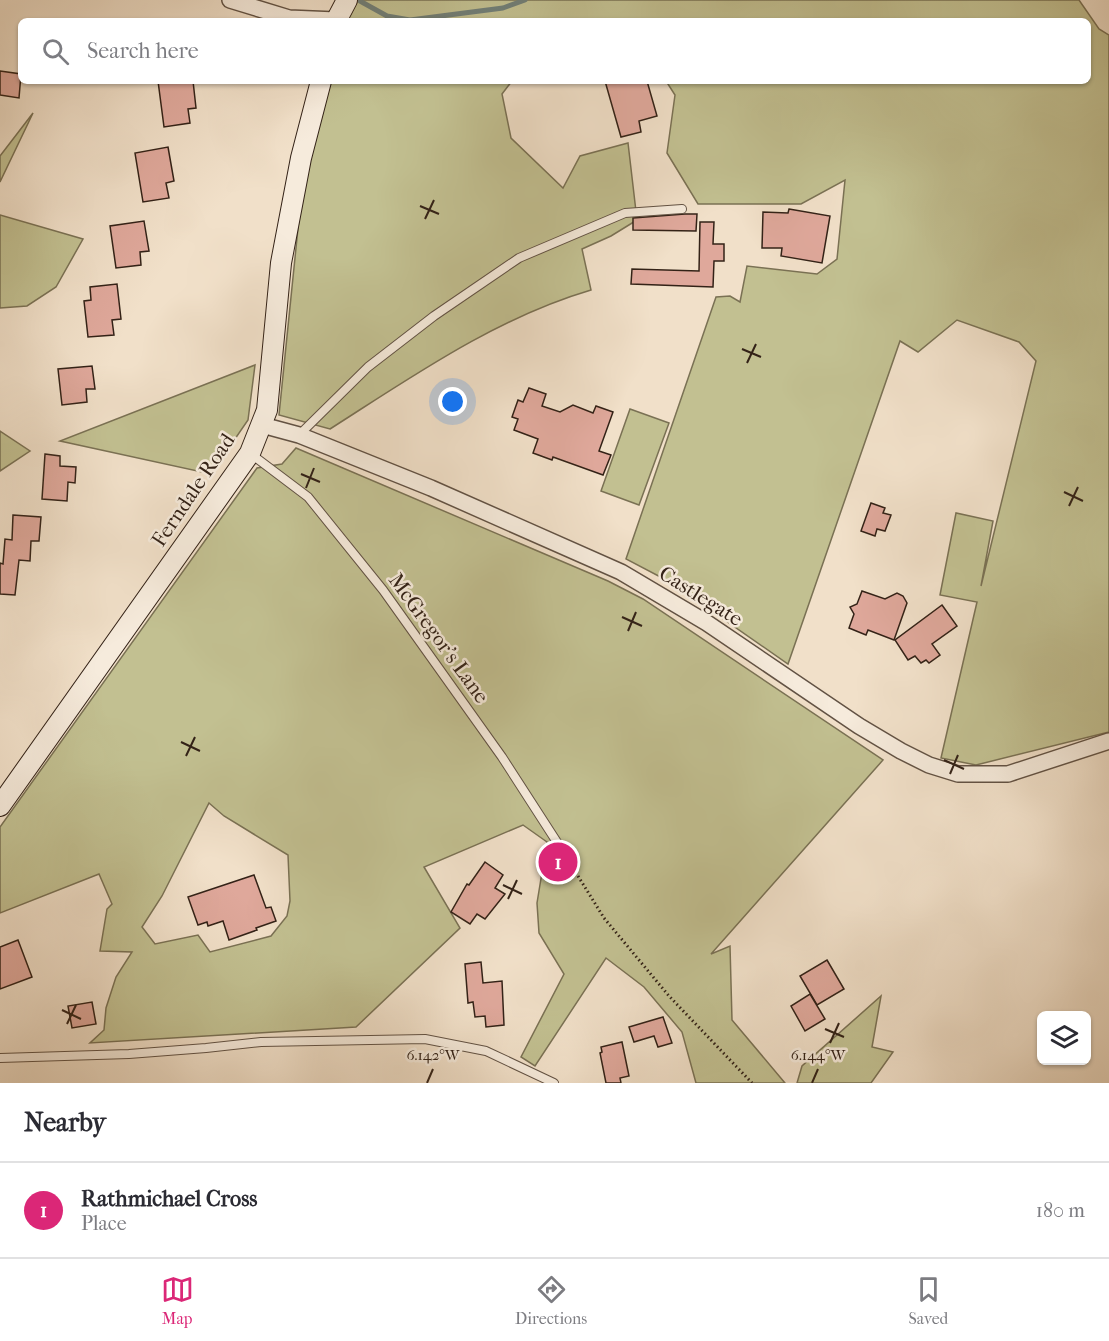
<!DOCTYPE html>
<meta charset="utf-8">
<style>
body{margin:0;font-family:"IM FELL French Canon",serif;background:#f7f7f7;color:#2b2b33}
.controls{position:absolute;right:18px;bottom:18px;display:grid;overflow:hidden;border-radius:9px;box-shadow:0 2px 4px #0004}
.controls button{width:54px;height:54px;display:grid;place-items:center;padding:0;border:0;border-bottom:2px solid #e1e1e2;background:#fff;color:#2b2b33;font:30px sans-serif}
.you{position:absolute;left:453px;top:402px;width:21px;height:21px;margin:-15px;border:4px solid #fff;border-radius:50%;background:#1a73e8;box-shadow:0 0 0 9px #1a73e833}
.badge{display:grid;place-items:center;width:39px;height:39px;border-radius:50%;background:#db2777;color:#fff;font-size:20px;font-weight:700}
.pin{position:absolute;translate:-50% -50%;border:3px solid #fff;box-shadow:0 2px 6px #0006}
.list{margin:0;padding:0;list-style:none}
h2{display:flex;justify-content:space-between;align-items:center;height:78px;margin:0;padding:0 24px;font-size:26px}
h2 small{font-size:20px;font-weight:400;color:#7c7c81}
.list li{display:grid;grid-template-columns:39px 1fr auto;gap:18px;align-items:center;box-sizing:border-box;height:96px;padding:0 24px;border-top:2px solid #e1e1e2}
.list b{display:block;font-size:22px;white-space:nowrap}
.list p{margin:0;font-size:20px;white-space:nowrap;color:#7c7c81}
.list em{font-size:20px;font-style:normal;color:#7c7c81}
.icon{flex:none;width:33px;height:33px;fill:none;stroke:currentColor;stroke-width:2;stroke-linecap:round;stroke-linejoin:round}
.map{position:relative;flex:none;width:1109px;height:1083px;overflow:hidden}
.search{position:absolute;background:#fff;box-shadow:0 2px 4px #0004;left:18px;right:18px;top:18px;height:66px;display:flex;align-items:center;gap:15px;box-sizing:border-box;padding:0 21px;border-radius:9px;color:#7c7c81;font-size:22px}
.sheet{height:174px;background:#fff}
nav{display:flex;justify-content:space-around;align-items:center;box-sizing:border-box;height:84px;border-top:2px solid #e1e1e2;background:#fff;font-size:16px;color:#7c7c81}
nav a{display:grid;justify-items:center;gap:3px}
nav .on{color:#db2777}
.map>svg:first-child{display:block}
.green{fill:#c2c091;stroke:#7a7154;stroke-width:1.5;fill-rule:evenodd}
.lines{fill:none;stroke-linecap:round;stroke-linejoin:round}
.stream{stroke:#717f78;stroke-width:5}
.building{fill:#dfa89b;stroke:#332217;stroke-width:1.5}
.lane-casing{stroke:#625244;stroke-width:10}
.street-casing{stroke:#625244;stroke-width:18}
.secondary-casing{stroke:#332217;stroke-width:22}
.path{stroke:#332217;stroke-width:3;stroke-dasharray:1.5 3;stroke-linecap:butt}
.lane{stroke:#f6ebdc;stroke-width:8}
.street{stroke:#f6ebdc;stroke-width:15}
.secondary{stroke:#f6ebdc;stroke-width:20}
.ticks{fill:none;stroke:#332217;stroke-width:2}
.labels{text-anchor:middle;stroke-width:5;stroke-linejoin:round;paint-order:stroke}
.street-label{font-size:21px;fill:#332217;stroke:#f6ebdc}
.ticks-label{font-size:15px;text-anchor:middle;fill:#332217;stroke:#f6ebdc;stroke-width:5;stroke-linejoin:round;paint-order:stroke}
</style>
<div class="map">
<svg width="1109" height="1083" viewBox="0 0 1109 1083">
<rect width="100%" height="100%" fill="#f1e0c9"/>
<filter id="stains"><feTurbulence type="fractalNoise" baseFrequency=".00333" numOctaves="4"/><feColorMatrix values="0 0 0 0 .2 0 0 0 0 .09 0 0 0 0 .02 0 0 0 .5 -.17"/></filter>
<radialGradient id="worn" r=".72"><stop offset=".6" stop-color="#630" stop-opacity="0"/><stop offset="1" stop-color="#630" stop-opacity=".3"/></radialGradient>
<!-- green -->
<g class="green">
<polygon points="356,0 1079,0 1099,29 1109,35 1109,732 976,765 941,758 977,602 940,595 956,513 993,521 981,586 1036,361 1019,342 957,320 918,352 900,341 788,664 670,582 626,559 716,297 730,296 740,302 747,266 817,274 837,259 845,180 801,204 698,204 667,153 675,95 666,81 1088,81 1088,21 346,21"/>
<path d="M329 81H512L502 94 511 138 563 188 580 156 628 143 637 220 611 236 582 249 591 290C496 318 413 376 330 429L279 415 302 189Z"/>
<polygon points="33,113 0,182 0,156"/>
<polygon points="0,215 83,239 56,287 27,306 0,308"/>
<polygon points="255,365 248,420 211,474 60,441"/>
<polygon points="630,409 669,423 639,505 601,491"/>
<polygon points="0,431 30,451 0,471"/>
<path d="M296 448 608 581 643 599 883 760 711 954 730 946 732 1020 785 1083H696L682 1032 644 987 606 958 535 1066 521 1057 564 974 539 933 537 903 547 842 523 825 424 867 460 928 356 1027 90 1043 104 1030 106 1008 116 977 132 952 100 951 107 909 112 904 99 874 0 913V827L257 468 282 464ZM209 803 224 816 288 855 290 901 287 916 271 936 210 952 198 935 155 944 142 927 162 896Z"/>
<polygon points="881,996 872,1047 893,1052 871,1083 797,1083 802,1066"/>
</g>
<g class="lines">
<!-- stream -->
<polyline class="stream" points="360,1 387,16 410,20 503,8 525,0"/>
</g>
<!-- building -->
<g class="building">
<polygon points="0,71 21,74 19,98 0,95"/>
<polygon points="158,81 193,81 196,108 188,109 190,123 164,127"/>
<polygon points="605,81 647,81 657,116 639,121 641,132 621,137"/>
<polygon points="168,147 174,181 166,183 169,198 143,202 135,153"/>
<polygon points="789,209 830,216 822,263 781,256 782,248 762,248 763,212 788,213"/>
<polygon points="685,214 697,214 696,231 633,230 633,218"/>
<polygon points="144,221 149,251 140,252 141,265 116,268 110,226"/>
<polygon points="700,222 714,222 713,244 724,244 724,261 714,261 713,287 631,284 632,269 699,271"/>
<polygon points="117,284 121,319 112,320 114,335 88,337 84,301 91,300 90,287"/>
<polygon points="92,366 95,389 86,389 87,402 62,405 58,369"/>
<polygon points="529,388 546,394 542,406 560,412 573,405 593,413 596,406 613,412 599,451 611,455 603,475 553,457 552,460 533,453 538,439 514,430 518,419 512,417 518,400 523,402"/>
<polygon points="45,454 60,456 60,466 76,467 75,483 68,482 67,501 42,499"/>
<polygon points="871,503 885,508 883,513 891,515 885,531 877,529 875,536 861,531"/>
<polygon points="13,515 41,517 39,541 31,541 30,561 19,560 15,595 0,594 0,563 3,564 5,539 12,540"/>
<polygon points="862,591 885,599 897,593 903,596 907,603 894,640 868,630 866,635 849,628 854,614 850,607 857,604"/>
<polygon points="942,605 957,626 932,644 940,655 929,663 926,660 921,663 915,656 908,660 895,640"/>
<polygon points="485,862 503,875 495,888 505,894 485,919 477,914 470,924 451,912 467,884 469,885"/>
<polygon points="254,875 266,908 271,907 276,921 256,928 257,930 229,940 223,921 208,926 207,922 198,925 188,897"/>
<polygon points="18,940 32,977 0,989 0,947"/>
<polygon points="827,960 844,989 817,1005 800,976"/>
<polygon points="481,962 483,983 502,981 504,1025 486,1027 485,1016 475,1017 473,1002 468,1003 465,964"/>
<polygon points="810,994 825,1019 805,1031 791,1006"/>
<polygon points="92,1002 96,1024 72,1028 68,1006"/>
<polygon points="663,1017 672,1043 658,1047 654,1036 634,1042 629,1027"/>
<polygon points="622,1042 629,1076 620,1078 621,1083 606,1083 600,1053 602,1052 601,1047"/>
</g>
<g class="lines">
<defs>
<g id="lane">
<polyline points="299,435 368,367 434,316 519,258 625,213 682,209"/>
<polyline points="251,454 308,497 383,590 502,757 573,867"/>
<polyline points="0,1058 129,1054 206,1048 261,1042 425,1039 486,1051 554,1083"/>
</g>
<g id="street">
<polyline points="230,0 289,18 336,20"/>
<polyline points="262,425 299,435 431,488 621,572 707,623 859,726 901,751 929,765 958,774 1008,774 1109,741"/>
</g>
<g id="secondary">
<polyline points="336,21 347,0"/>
<polyline points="0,806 250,453 267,410 281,263 301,158 321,81"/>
</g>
</defs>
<!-- lane casing -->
<use href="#lane" class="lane-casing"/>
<!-- street casing -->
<use href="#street" class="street-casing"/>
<!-- secondary casing -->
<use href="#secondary" class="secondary-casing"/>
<!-- path -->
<polyline class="path" points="578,876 604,918 669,996 752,1083"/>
<!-- lane -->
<use href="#lane" class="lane"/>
<!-- street -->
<use href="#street" class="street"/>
<!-- secondary -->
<use href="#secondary" class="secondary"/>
</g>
<!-- ticks -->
<path class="ticks" d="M420 206 439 214M425 219 434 200M742 349 761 357M747 363 756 344M301 474 320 482M306 488 314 468M1064 492 1083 501M1069 506 1078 487M622 617 642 626M628 631 636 612M181 742 200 751M186 756 195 737M944 760 964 769M950 774 958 755M503 885 522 894M508 899 517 880M62 1010 81 1019M67 1024 76 1005M825 1029 844 1037M830 1043 839 1023M427 1083 433 1069M812 1083 818 1069"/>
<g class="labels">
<!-- street labels -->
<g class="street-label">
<text transform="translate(193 490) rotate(-56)" y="7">Ferndale Road</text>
<text transform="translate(701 596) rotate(32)" y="7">Castlegate</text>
<text transform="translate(439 638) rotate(54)" y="7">McGregor's Lane</text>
</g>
</g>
<g class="ticks-label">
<text x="433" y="1060">6.142°W</text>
<text x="818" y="1060">6.144°W</text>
</g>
<rect width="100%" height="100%" filter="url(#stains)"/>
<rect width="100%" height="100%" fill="url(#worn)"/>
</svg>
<div class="controls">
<button><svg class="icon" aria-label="layers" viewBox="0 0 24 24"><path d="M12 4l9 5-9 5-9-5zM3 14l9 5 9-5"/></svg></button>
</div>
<div class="you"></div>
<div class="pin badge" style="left:558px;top:862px">1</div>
<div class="search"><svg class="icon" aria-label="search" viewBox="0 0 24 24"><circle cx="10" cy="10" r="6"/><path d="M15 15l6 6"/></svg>Search here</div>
</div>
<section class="sheet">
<h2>Nearby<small></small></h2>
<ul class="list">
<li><span class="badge">1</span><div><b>Rathmichael Cross</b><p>Place</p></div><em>180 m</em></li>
</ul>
</section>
<nav>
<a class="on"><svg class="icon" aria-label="map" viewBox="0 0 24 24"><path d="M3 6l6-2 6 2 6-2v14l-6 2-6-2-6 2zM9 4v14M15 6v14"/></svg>Map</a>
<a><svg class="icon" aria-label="directions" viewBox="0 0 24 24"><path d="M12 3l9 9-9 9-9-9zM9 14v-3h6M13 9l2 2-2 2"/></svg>Directions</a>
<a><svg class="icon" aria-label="saved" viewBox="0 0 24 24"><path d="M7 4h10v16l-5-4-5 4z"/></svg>Saved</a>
</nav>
